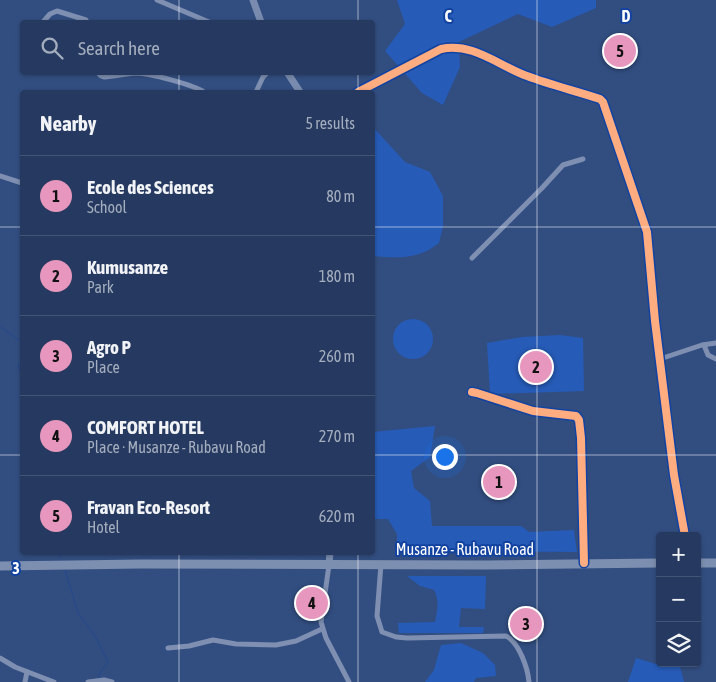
<!DOCTYPE html>
<meta charset="utf-8">
<style>
body{margin:0;font-family:"Asap Condensed",sans-serif;background:#32456a;color:#f1f3f6}
.controls{position:absolute;right:15px;bottom:15px;display:grid;overflow:hidden;border-radius:5px;box-shadow:0 1px 4px #0004}
.controls button{width:45px;height:45px;display:grid;place-items:center;padding:0;border:0;border-bottom:1px solid #425476;background:#263a61;color:#f1f3f6;font:25px sans-serif}
.you{position:absolute;left:444px;top:456px;width:18px;height:18px;margin:-12px;border:4px solid #fff;border-radius:50%;background:#1a73e8;box-shadow:0 0 0 8px #1a73e833}
.badge{display:grid;place-items:center;width:32px;height:32px;border-radius:50%;background:#e797bd;color:#111;font-size:16px;font-weight:700}
.pin{position:absolute;translate:-50% -50%;border:2px solid #fff;box-shadow:0 1px 5px #0006}
.list{margin:0;padding:0;list-style:none}
h2{display:flex;justify-content:space-between;align-items:center;height:65px;margin:0;padding:0 20px;font-size:21px}
h2 small{font-size:16px;font-weight:400;color:#a4adbd}
.list li{display:grid;grid-template-columns:32px 1fr auto;gap:15px;align-items:center;box-sizing:border-box;height:80px;padding:0 20px;border-top:1px solid #425476}
.list b{display:block;font-size:19px;white-space:nowrap}
.list p{margin:0;font-size:16px;white-space:nowrap;color:#a4adbd}
.list em{font-size:16px;font-style:normal;color:#a4adbd}
.icon{flex:none;width:28px;height:28px;fill:none;stroke:currentColor;stroke-width:2;stroke-linecap:round;stroke-linejoin:round}
.map{position:relative;flex:none;width:716px;height:682px;overflow:hidden}
.search{position:absolute;background:#263a61;box-shadow:0 1px 4px #0004;left:20px;top:20px;width:355px;height:55px;display:flex;align-items:center;gap:12px;box-sizing:border-box;padding:0 18px;border-radius:5px;color:#a4adbd;font-size:19px}
.panel{position:absolute;background:#263a61;box-shadow:0 1px 4px #0004;left:20px;top:90px;width:355px;height:465px;border-radius:5px}
.map>svg:first-child{display:block}
.green{fill:#265bb7}
.lines{fill:none;stroke-linecap:round;stroke-linejoin:round}
.stream{stroke:#24488e;stroke-width:1}
.minor{stroke:#7e8fb1;stroke-width:5}
.secondary{stroke:#798bae;stroke-width:7}
.trunk{stroke:#7d8fb0;stroke-width:9}
.cycleway-casing{stroke:#1243a1;stroke-width:11}
.cycleway{stroke:#ffac80;stroke-width:8}
.grid{fill:none;stroke:#fff;stroke-width:1;stroke-opacity:0.55}
.labels{text-anchor:middle;stroke-width:4;stroke-linejoin:round;paint-order:stroke}
.street-label{font-size:16px;fill:#fff;stroke:#1243a1}
.grid-label{font-size:16px;text-anchor:middle;font-weight:bold;fill:#fff;stroke:#1243a1;stroke-width:4;stroke-linejoin:round;paint-order:stroke}
</style>
<div class="map">
<svg width="716" height="682" viewBox="0 0 716 682">
<rect width="100%" height="100%" fill="#324e81"/>
<!-- green -->
<g class="green">
<polygon points="397,0 596,0 596,8 552,27 518,14 459,42 460,67 443,105 422,93 385,51 405,24"/>
<path d="M372 126 405 162 430 172 443 196V226L439 243C417 260 399 258 373 256Z"/>
<circle cx="413" cy="339" r="20"/>
<polygon points="560,335 583,338 584,391 490,394 487,343 522,337"/>
<polygon points="435,426 430,457 411,471 414,488 430,501 432,526 521,526 529,532 574,530 577,552 397,551 397,534 388,519 373,519 373,432"/>
<path d="M407 576H486L485 609 461 608 459 627H484L483 633H399L398 623 435 622C437 611 440 601 434 590L420 586Z"/>
<polygon points="461,643 483,653 495,665 496,676 476,678 474,682 425,682 434,670 441,645"/>
<polygon points="636,658 656,664 679,663 684,682 628,682"/>
</g>
<g class="lines">
<!-- stream -->
<g class="stream">
<polyline points="0,327 22,342"/>
<polyline points="22,359 18,365 22,377"/>
<polyline points="60,557 63,552"/>
<polyline points="65,570 78,613 95,636 108,662 100,673 98,679"/>
</g>
<!-- minor -->
<g class="minor">
<polyline points="157,0 209,22"/>
<polyline points="43,22 50,14 57,11 86,20 87,22"/>
<path d="M97 72 101 76 104 77C115 76 125 74 136 73 149 73 194 85 204 92"/>
<polyline points="256,92 263,77 268,72"/>
<path d="M358 92 441 49C473 42 499 66 527 76 551 85 576 91 600 99L603 102 647 232 655 321 674 475 685 536"/>
<polyline points="0,176 22,183"/>
<polyline points="472,258 542,188 563,165 583,159"/>
<polyline points="704,345 708,355 716,359"/>
<polyline points="660,359 702,345 716,343"/>
<polyline points="472,392 477,393 533,411 576,416 579,420 581,438 584,563"/>
<path d="M381 564 377 616 382 632 396 637 407 638 506 636C519 642 528 669 529 682"/>
<polyline points="329,565 321,622 326,638 349,682"/>
<polyline points="168,648 189,646 213,640 236,644 276,645 296,641 322,629"/>
<polyline points="0,658 15,667 54,682"/>
<polyline points="25,682 27,672"/>
<polyline points="88,682 104,680 112,682"/>
</g>
<!-- secondary -->
<g class="secondary">
<polyline points="253,0 261,22"/>
<polyline points="287,72 300,92"/>
<polyline points="329,565 330,552"/>
</g>
<!-- trunk -->
<g class="trunk">
<polyline points="697,563 716,563"/>
<polyline points="0,566 141,564 484,565 660,563"/>
</g>
<defs>
<g id="cycleway">
<path d="M358 92 441 49C473 42 499 66 527 76 551 85 576 91 600 99L603 102 647 232 655 321 674 475 685 536"/>
<polyline points="472,392 477,393 533,411 576,416 579,420 581,438 584,563"/>
</g>
</defs>
<!-- cycleway casing -->
<use href="#cycleway" class="cycleway-casing"/>
<!-- cycleway -->
<use href="#cycleway" class="cycleway"/>
</g>
<!-- grid -->
<path class="grid" d="M179 0V22M358 0V22M537 0V682M179 72V92M358 72V92M0 227H22M372 227H716M0 455H22M372 455H716M179 552V682M358 552V682"/>
<g class="labels">
<!-- street labels -->
<g class="street-label">
<text x="465" y="555">Musanze - Rubavu Road</text>
</g>
</g>
<g class="grid-label">
<text x="448" y="22">C</text>
<text x="626" y="22">D</text>
<text x="16" y="574">3</text>
</g>
</svg>
<div class="controls">
<button>+</button>
<button>−</button>
<button><svg class="icon" aria-label="layers" viewBox="0 0 24 24"><path d="M12 4l9 5-9 5-9-5zM3 14l9 5 9-5"/></svg></button>
</div>
<div class="you"></div>
<div class="pin badge" style="left:499px;top:482px">1</div>
<div class="pin badge" style="left:536px;top:367px">2</div>
<div class="pin badge" style="left:526px;top:624px">3</div>
<div class="pin badge" style="left:312px;top:603px">4</div>
<div class="pin badge" style="left:620px;top:51px">5</div>
<div class="search"><svg class="icon" aria-label="search" viewBox="0 0 24 24"><circle cx="10" cy="10" r="6"/><path d="M15 15l6 6"/></svg>Search here</div>
<section class="panel">
<h2>Nearby<small>5 results</small></h2>
<ul class="list">
<li><span class="badge">1</span><div><b>Ecole des Sciences</b><p>School</p></div><em>80 m</em></li>
<li><span class="badge">2</span><div><b>Kumusanze</b><p>Park</p></div><em>180 m</em></li>
<li><span class="badge">3</span><div><b>Agro P</b><p>Place</p></div><em>260 m</em></li>
<li><span class="badge">4</span><div><b>COMFORT HOTEL</b><p>Place · Musanze - Rubavu Road</p></div><em>270 m</em></li>
<li><span class="badge">5</span><div><b>Fravan Eco-Resort</b><p>Hotel</p></div><em>620 m</em></li>
</ul>
</section>
</div>
